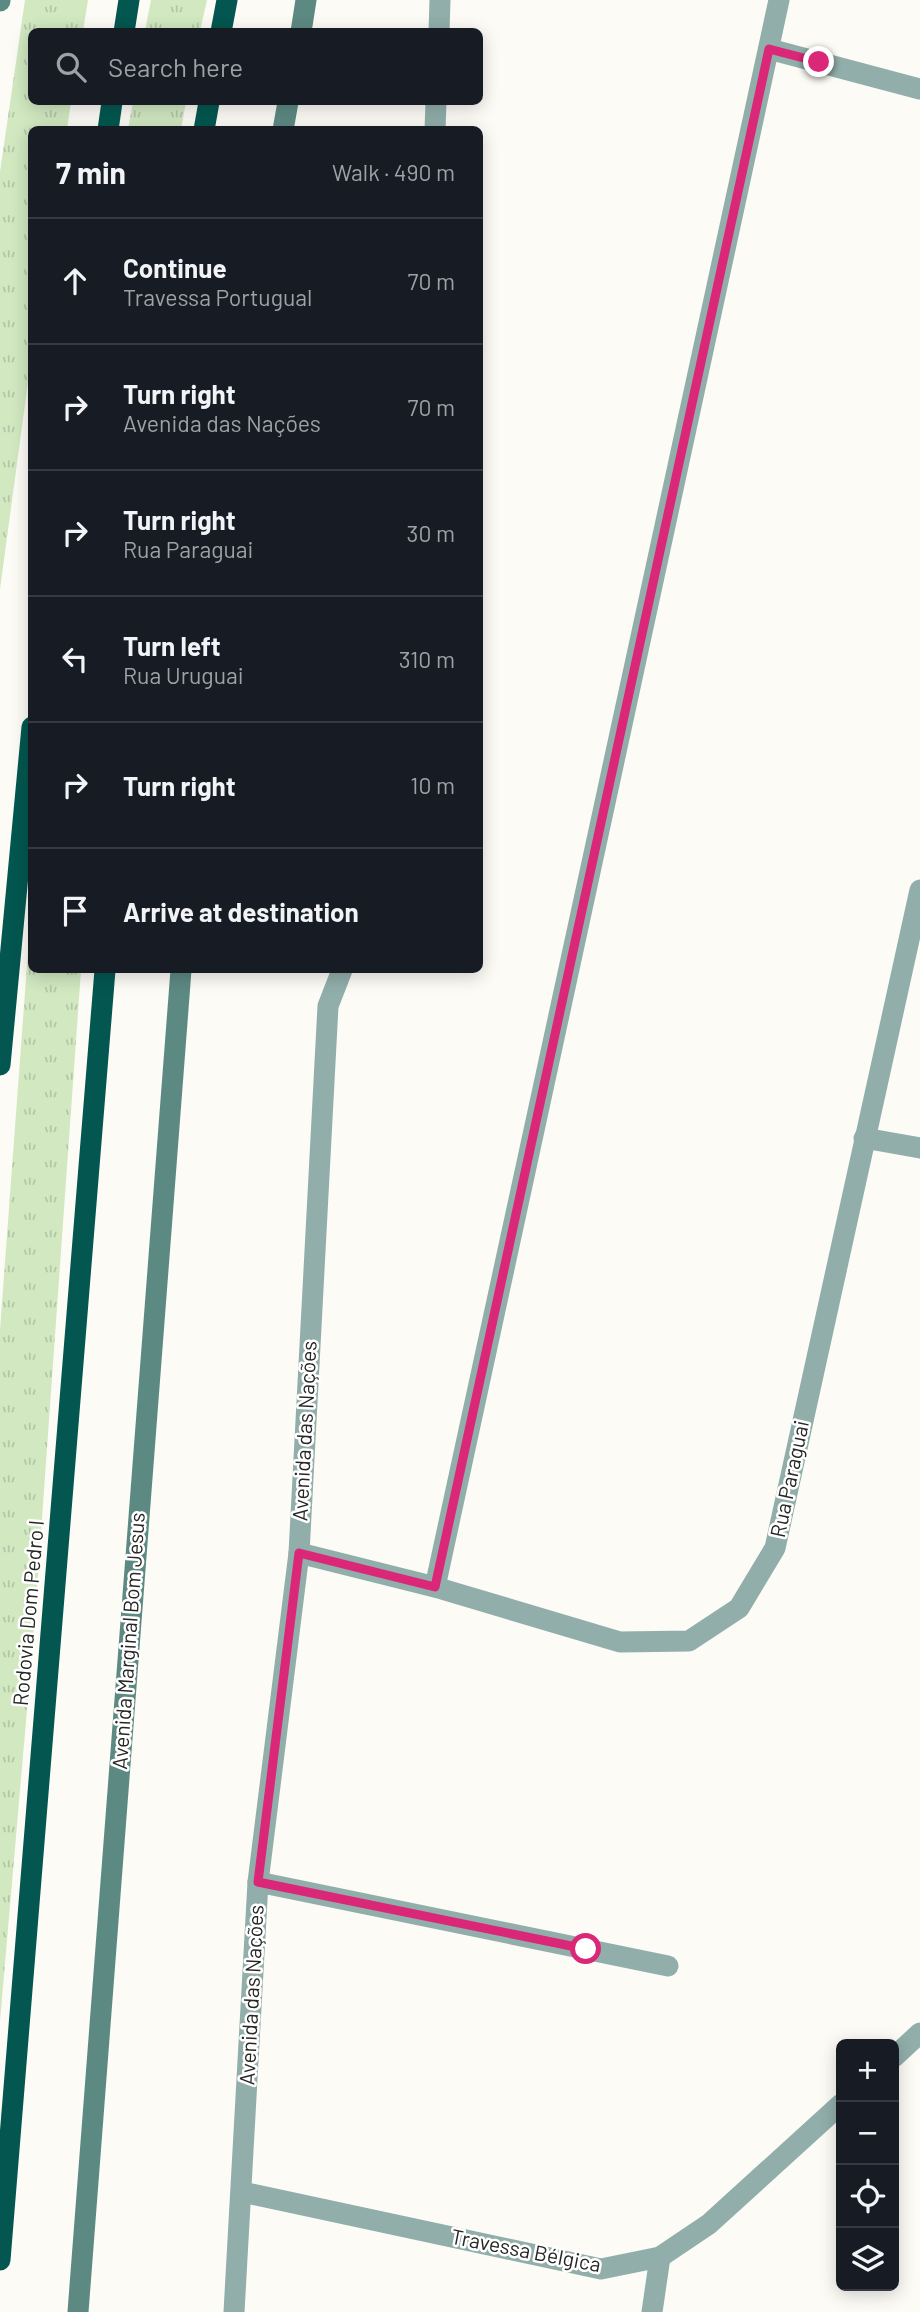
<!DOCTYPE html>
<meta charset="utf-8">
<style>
body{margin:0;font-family:Barlow,sans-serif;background:#20242c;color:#f1f3f6}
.controls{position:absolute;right:21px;bottom:21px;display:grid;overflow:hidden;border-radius:10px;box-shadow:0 4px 18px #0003}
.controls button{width:63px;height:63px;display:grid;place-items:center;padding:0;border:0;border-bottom:2px solid #363941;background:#171b24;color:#f1f3f6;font:35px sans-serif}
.stop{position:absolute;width:21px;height:21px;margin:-16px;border:5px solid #db2777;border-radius:50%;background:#fff}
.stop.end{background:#db2777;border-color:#fff;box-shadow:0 2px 7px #0008}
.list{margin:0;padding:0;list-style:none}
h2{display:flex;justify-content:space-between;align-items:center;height:91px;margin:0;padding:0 28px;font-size:30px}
h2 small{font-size:23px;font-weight:400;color:#9ea1a6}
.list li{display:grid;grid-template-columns:46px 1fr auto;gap:21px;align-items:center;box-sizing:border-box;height:126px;padding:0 28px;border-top:2px solid #363941}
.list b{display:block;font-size:26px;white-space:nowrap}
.list p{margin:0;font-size:23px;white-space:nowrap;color:#9ea1a6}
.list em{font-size:23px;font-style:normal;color:#9ea1a6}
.icon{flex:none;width:38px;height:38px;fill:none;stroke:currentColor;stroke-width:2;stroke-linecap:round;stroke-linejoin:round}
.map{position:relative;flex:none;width:920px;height:2312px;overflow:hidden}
.search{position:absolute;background:#171b24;box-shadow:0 4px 18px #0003;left:28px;top:28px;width:455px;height:77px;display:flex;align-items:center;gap:18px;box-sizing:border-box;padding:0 24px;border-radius:10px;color:#9ea1a6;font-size:26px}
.panel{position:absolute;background:#171b24;box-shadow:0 4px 18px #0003;left:28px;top:126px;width:455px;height:847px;border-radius:10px}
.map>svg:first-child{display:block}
.grass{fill:url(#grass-tufts)}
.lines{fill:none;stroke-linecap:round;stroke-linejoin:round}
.street{stroke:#91aeaa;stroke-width:21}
.secondary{stroke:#5d8983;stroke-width:21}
.highway{stroke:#035750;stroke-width:21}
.route{stroke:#db2777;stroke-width:9}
.labels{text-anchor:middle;stroke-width:5;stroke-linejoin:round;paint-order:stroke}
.street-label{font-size:21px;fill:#262624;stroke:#fff}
</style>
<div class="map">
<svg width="920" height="2312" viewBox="0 0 920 2312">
<defs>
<pattern id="grass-tufts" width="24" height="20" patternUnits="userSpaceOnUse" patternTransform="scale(1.75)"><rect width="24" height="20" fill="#d1e8c1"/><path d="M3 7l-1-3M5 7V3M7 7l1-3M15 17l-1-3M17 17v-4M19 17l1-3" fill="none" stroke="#b3c7a6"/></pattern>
</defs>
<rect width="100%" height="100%" fill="#fcfbf6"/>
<!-- grass -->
<g class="grass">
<polygon points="25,0 88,0 83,31 32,32 32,102 71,102 67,129 32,130 31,360 0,589 0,172"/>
<polygon points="151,0 207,0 200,31 145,31"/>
<polygon points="133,102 186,102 181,129 128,129"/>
<polygon points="31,911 32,970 81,970 35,1617 0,2021 0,1330"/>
</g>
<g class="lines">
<!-- street -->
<g class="street">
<polyline points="439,32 440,0"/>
<polyline points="769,49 920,89"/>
<polyline points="435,130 436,102"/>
<polyline points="864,1138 920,1148"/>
<polyline points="299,1553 435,1587 620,1642 689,1641 739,1608 775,1548 920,890"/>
<polyline points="435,1587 779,0"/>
<polyline points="258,1882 668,1966"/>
<polyline points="894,2057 920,2033"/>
<polyline points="242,2192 601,2269 660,2257 709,2224 841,2104"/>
<polyline points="234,2312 258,1882 299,1553 328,1006 342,970"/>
<polyline points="652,2312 660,2257"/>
</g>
<!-- secondary -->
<g class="secondary">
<polyline points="0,1 0,0"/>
<polyline points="301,32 306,0"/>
<polyline points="283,130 288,102"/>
<polyline points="78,2312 181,970"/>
</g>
<!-- highway -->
<g class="highway">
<polyline points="124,32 129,0"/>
<polyline points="221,32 227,0"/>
<polyline points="108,130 112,102"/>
<polyline points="204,130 209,102"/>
<polyline points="0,1065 32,727"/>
<polyline points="0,2260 105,970"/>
</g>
</g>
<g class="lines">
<!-- route -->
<polyline class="route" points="586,1949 258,1882 299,1553 435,1587 769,49 819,62"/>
</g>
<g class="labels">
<!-- street labels -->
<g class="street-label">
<text transform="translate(305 1431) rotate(-87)" y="7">Avenida das Nações</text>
<text transform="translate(790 1479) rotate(-78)" y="7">Rua Paraguai</text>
<text transform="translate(29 1613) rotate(-85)" y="7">Rodovia Dom Pedro I</text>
<text transform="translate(129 1641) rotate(-86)" y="7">Avenida Marginal Bom Jesus</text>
<text transform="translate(252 1995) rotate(-87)" y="7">Avenida das Nações</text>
<text transform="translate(526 2251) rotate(11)" y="7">Travessa Bélgica</text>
</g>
</g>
</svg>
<div class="controls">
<button>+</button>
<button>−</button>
<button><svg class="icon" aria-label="locate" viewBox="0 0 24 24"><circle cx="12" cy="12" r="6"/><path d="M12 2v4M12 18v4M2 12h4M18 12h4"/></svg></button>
<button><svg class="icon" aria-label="layers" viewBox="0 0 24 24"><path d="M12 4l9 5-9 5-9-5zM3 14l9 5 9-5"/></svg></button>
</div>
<div class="stop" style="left:586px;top:1949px"></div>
<div class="stop end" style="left:819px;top:62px"></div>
<div class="search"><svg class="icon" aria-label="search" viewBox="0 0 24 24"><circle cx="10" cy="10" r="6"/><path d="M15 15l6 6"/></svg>Search here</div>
<section class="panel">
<h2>7 min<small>Walk · 490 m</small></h2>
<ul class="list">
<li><svg class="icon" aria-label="ahead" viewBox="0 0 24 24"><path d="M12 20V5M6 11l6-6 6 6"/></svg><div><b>Continue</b><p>Travessa Portugual</p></div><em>70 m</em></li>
<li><svg class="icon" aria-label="right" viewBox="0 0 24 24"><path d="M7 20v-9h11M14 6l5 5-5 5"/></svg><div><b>Turn right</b><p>Avenida das Nações</p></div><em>70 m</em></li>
<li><svg class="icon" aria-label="right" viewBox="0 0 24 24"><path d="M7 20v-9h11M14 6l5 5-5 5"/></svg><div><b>Turn right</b><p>Rua Paraguai</p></div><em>30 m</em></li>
<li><svg class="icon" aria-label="left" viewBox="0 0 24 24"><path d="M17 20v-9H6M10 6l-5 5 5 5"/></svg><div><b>Turn left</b><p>Rua Uruguai</p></div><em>310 m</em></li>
<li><svg class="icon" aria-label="right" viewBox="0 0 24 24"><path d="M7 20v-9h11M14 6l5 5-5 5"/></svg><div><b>Turn right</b></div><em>10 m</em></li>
<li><svg class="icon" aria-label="arrive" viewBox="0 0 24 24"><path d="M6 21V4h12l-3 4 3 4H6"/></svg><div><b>Arrive at destination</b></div></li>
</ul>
</section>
</div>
